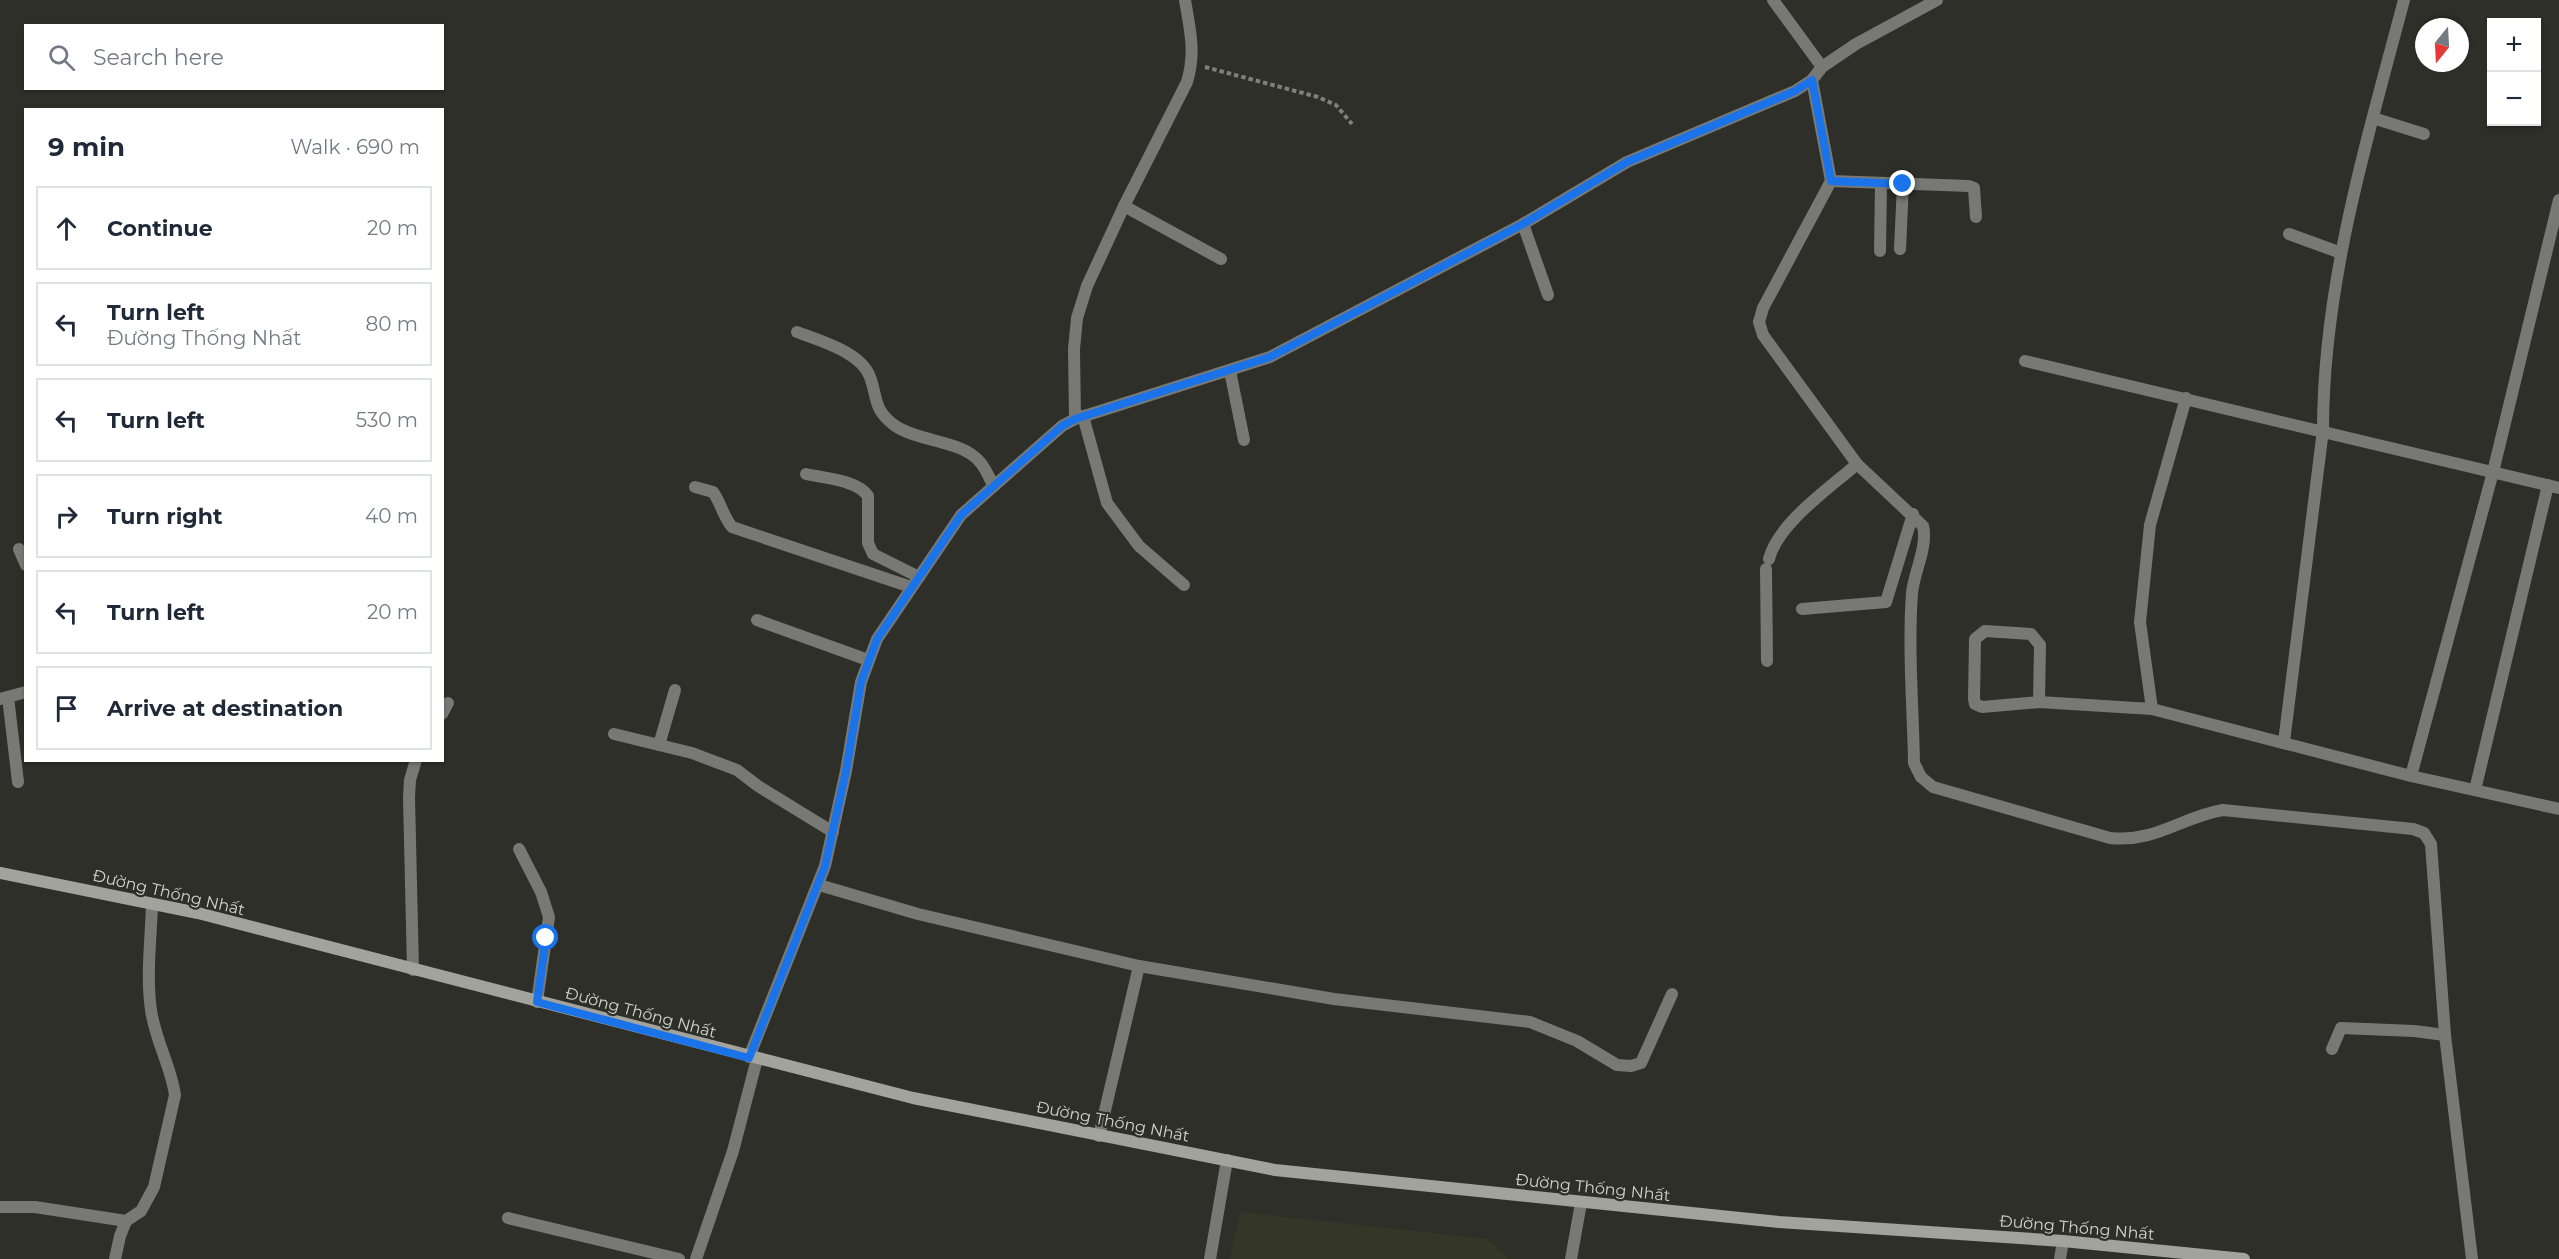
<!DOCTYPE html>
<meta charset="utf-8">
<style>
body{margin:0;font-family:Montserrat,sans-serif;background:#f6f6f7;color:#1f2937}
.controls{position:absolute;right:18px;top:18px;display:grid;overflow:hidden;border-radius:0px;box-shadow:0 2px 4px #0004}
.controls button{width:54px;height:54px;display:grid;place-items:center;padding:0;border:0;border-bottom:2px solid #e0e1e3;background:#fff;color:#1f2937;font:30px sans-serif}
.compass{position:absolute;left:2415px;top:18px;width:54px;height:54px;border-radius:50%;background:#fff;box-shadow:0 2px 4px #0004;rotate:198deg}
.stop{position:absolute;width:18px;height:18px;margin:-14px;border:4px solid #1a73e8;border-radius:50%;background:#fff}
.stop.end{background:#1a73e8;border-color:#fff;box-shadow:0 2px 6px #0008}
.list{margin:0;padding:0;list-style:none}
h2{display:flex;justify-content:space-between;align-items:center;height:78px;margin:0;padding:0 24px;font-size:26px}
h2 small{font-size:20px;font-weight:400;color:#747a83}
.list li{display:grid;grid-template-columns:39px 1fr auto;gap:18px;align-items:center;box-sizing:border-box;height:84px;margin:0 12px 12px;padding:0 12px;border:2px solid #e0e1e3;border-radius:0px}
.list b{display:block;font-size:22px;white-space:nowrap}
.list p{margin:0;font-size:20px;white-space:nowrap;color:#747a83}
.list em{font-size:20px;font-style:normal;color:#747a83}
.icon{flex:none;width:33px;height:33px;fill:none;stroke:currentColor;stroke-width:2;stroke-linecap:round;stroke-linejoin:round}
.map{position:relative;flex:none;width:2559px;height:1259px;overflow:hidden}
.search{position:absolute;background:#fff;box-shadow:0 2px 4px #0004;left:24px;top:24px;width:420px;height:66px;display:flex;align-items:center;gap:15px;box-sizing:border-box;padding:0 21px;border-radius:0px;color:#747a83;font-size:22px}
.panel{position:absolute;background:#fff;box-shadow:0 2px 4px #0004;left:24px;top:108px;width:420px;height:654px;border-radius:0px}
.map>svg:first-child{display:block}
.built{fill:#343628}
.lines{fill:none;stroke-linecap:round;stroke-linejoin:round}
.path{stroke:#7f807a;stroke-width:4;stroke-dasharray:4.5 3;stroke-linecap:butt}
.lane{stroke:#787975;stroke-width:12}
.street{stroke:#787975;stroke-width:12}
.secondary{stroke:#a2a39d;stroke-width:12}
.route{stroke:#1a73e8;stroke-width:8}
.labels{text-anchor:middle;stroke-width:4.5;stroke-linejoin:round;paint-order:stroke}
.street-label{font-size:16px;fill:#d2d3ce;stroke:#2e2f28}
</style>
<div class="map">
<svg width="2559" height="1259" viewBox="0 0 2559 1259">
<rect width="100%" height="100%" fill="#2e2f28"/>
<!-- built -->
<polygon class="built" points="1240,1212 1487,1239 1509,1259 1230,1259"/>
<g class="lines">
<!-- path -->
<polyline class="path" points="1205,67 1318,97 1336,105 1352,124"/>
<!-- lane -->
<g class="lane">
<polyline points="2373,118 2424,134"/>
<polyline points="1124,206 1221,259"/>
<polyline points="1523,224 1548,295"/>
<polyline points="2289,234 2341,253"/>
<polyline points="1900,249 1903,184"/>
<polyline points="1880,251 1881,183"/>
<polyline points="2025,361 2559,488"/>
<polyline points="1230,371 1244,440"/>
<polyline points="1083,416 1107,503 1139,546 1184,585"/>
<path d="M806 474C824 478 857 480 868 496V543L873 554 919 577"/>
<path d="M695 487 713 492C721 503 723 516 732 527L911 587"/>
<path d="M1769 559C1778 523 1830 488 1857 464"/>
<polyline points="1766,569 1767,661"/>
<polyline points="1802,609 1886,602 1913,514"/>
<polyline points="757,620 868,660"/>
<polyline points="8,697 18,782"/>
<polyline points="2039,702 2040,645 2031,634 1985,631 1975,639 1974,699 1975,704 1982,707 2039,702 2152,709 2411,776 2559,809"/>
<polyline points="2152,709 2140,622 2150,525 2186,398"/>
<polyline points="614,734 692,753 737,770 758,786 833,832"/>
<path d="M2284 742 2323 430C2323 284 2367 140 2404 0"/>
<polyline points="659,745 675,690"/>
<polyline points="2411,776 2493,472 2559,200"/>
<polyline points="2475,790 2548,485"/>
<polyline points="519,849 541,892 549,917 537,1002"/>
<polyline points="2332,1049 2341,1028 2414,1031 2445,1035"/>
<polyline points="0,1207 35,1207 126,1221"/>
<polyline points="508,1218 679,1259"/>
<polyline points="1571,1259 1581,1203"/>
</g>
<!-- street -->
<g class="street">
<polyline points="1773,0 1822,67"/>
<path d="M1812 80 1831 181 1763 308 1759 322 1763 335 1857 464 1923 526C1928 547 1914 572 1912 593 1908 649 1913 707 1914 763L1921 777 1933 787 2110 838C2155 843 2181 817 2223 810L2413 829 2424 833 2431 844 2445 1035 2472 1259"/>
<polyline points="1831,181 1969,186 1974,188 1976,217"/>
<path d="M797 332C820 341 861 352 870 377 878 399 873 409 894 425 918 442 961 440 979 461 985 467 989 477 993 485"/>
<path d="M1075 419 1074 349 1077 318 1087 286 1124 206 1187 82C1196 52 1190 30 1185 0"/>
<polyline points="19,549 26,565"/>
<polyline points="0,699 26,692"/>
<polyline points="442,714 448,703"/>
<polyline points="819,885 918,914 1139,966 1334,999 1530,1022 1577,1041 1617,1065 1631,1066 1641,1063 1672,994"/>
<polyline points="413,970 409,797 410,780 416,760"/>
<polyline points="749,1057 825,866 846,771 861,682 877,639 961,515 1062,426 1075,419 1270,357 1523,224 1627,162 1795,91 1812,80 1822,67 1856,44 1937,0"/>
<polyline points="1099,1136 1139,966"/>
<path d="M115 1259 120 1236 126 1221 141 1211 154 1187 175 1095C171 1066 155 1040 151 1010 146 976 151 939 152 904"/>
<polyline points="696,1259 733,1151 757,1059"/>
<polyline points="1210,1259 1227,1160"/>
<polyline points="2060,1259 2063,1241"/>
</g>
<!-- secondary -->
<polyline class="secondary" points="0,873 198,913 913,1098 1275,1170 1779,1222 2063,1241 2244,1259"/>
</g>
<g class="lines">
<!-- route -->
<polyline class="route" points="546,938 537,1002 749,1058 825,866 846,771 861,682 877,639 961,515 1062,426 1075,419 1270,357 1523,224 1627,162 1795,91 1812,80 1831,181 1903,184"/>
</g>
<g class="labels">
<!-- street labels -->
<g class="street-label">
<text transform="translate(169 892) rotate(13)" y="6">Đường Thống Nhất</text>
<text transform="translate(641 1012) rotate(15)" y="6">Đường Thống Nhất</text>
<text transform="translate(1113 1121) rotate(11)" y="6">Đường Thống Nhất</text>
<text transform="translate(1593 1187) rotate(6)" y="6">Đường Thống Nhất</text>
<text transform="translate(2077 1227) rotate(5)" y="6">Đường Thống Nhất</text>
</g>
</g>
</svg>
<div class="controls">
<button>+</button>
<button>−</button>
</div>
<svg class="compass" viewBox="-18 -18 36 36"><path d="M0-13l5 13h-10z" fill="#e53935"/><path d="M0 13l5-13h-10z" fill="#747a83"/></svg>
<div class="stop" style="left:546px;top:938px"></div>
<div class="stop end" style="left:1903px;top:184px"></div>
<div class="search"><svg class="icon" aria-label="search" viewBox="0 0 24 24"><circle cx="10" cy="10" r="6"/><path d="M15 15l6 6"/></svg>Search here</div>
<section class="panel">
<h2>9 min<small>Walk · 690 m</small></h2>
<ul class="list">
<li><svg class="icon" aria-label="ahead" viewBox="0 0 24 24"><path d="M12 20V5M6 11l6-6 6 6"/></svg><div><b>Continue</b></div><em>20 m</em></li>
<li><svg class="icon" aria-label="left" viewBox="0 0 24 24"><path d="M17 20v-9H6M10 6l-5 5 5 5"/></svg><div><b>Turn left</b><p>Đường Thống Nhất</p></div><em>80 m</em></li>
<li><svg class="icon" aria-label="left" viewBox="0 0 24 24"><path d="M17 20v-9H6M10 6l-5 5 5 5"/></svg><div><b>Turn left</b></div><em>530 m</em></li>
<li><svg class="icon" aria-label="right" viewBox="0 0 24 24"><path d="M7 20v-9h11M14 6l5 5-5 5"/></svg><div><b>Turn right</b></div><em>40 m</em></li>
<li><svg class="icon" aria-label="left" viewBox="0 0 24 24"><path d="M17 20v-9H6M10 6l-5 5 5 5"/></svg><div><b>Turn left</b></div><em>20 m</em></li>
<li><svg class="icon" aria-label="arrive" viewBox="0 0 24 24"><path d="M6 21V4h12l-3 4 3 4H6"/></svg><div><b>Arrive at destination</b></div></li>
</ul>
</section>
</div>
